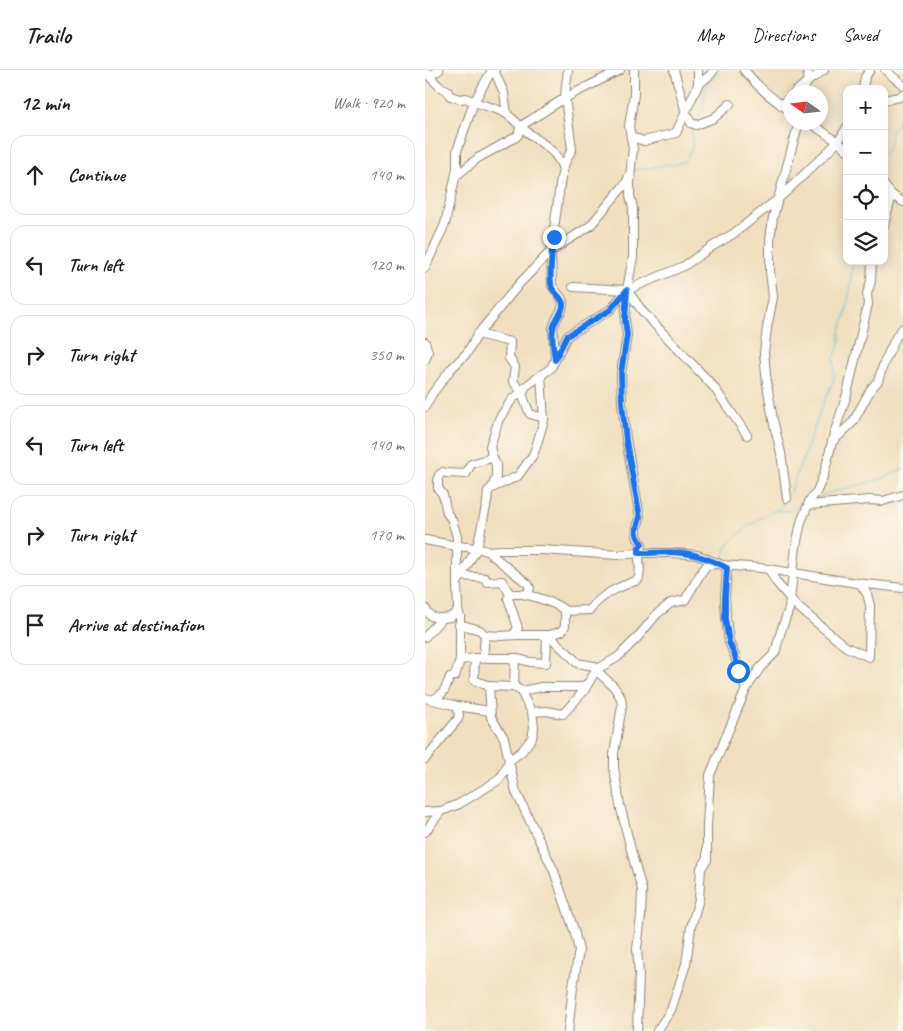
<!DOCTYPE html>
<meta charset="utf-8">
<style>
body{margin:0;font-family:Caveat,sans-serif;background:#f2f2f2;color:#222}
.controls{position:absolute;right:15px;top:15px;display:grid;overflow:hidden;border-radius:10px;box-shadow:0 2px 12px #0003}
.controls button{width:45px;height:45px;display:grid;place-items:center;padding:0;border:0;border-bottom:1px solid #e0e0e0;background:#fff;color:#222;font:25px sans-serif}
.compass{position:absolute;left:358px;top:15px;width:45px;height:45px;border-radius:50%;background:#fff;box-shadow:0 2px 12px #0003;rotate:284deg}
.stop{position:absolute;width:15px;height:15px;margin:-11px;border:4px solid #1a73e8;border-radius:50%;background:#fff}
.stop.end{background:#1a73e8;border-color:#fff;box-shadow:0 1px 5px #0008}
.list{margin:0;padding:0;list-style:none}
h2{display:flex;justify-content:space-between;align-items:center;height:65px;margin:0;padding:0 20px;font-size:21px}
h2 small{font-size:16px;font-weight:400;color:#767676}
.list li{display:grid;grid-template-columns:32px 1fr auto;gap:15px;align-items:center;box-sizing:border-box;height:80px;margin:0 10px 10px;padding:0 10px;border:1px solid #e0e0e0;border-radius:15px}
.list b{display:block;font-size:19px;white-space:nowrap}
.list em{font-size:16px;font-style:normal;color:#767676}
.icon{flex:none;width:28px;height:28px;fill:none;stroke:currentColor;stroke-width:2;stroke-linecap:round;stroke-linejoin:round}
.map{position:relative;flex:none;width:478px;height:961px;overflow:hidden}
header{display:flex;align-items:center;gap:30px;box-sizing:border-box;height:70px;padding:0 25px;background:#fff;border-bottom:1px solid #e0e0e0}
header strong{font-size:24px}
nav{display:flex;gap:28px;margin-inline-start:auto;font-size:18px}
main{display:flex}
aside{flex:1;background:#fff}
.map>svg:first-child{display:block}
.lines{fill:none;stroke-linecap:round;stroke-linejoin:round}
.stream{stroke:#5ec2dc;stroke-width:1}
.minor-casing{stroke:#8e8576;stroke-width:10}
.minor{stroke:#fff;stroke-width:8}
.route{stroke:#1a73e8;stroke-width:6}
</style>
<header>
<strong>Trailo</strong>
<nav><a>Map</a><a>Directions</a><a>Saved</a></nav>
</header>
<main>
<aside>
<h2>12 min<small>Walk · 920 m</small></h2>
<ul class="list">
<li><svg class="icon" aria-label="ahead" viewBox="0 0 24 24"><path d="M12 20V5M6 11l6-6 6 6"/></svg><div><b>Continue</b></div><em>140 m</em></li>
<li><svg class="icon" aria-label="left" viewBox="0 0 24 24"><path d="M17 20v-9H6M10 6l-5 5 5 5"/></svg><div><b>Turn left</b></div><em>120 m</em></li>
<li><svg class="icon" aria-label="right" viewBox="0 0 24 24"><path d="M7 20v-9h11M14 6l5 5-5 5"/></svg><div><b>Turn right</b></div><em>350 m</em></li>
<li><svg class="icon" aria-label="left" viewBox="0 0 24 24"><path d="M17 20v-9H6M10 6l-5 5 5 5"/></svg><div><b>Turn left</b></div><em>140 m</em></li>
<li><svg class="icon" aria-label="right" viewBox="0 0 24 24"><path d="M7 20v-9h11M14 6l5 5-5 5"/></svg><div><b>Turn right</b></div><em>170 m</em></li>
<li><svg class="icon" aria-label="arrive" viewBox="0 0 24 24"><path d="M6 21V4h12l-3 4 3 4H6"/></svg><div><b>Arrive at destination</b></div></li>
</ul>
</aside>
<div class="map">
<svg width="478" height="961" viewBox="0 0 478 961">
<rect width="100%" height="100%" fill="#fbf7ec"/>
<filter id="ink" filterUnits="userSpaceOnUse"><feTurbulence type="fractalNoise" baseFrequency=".02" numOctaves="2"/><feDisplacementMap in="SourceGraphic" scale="10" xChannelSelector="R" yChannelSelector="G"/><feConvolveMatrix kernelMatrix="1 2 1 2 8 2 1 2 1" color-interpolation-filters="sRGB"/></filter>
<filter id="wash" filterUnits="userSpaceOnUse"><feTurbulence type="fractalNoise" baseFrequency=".0096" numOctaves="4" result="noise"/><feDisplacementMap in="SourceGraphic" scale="20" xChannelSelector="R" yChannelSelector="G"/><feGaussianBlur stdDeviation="1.12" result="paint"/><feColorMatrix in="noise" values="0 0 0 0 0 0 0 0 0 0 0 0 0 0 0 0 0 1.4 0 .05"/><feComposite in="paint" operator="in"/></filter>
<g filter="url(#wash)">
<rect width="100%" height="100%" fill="#f1dfc0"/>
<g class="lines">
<!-- stream -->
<g class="stream">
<polyline points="271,52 278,39 280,18 295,0"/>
<polyline points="459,85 464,77 467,59 474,51 478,35"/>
<polyline points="208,100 221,99 242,94 248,95 260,91 267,77 267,62 268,58"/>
<polyline points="365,422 383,376 395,341 409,309 409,288 415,273 415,262 420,247 422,237 426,213 427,191"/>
<path d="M391 428C420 416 451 414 478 399"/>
<polyline points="352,441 363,441 381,433"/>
<path d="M298 491C299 487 299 483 301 479 305 467 331 451 343 444 349 441 357 437 361 430"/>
</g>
</g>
</g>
<g filter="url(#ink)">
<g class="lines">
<defs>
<g id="minor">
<polyline points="69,0 79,23 82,44"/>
<polyline points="249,0 261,43 266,53 271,55 289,48 305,34"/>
<path d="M319 0C332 16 348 30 366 41"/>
<polyline points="460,0 478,15"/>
<path d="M0 2 15 17 22 20 25 26 35 29 41 28C53 35 66 36 78 42 88 47 93 55 101 61 116 73 133 81 138 100"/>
<polyline points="4,6 14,0"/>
<polyline points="273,15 273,0"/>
<polyline points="438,19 440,7 445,0"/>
<polyline points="370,22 382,12 399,0"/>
<polyline points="378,22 382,12 383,0"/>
<polyline points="459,30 474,27 478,24"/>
<polyline points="356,35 366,26"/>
<polyline points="384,52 413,72 422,80"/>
<polyline points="206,67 219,71 251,63 273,15 285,5 289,0"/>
<polyline points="31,106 53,88 91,67 93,65 96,56 140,28 195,0"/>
<polyline points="459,115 467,125 478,132"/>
<polyline points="459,155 467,125"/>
<polyline points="0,198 20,154 32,99 32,81 49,32 67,0"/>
<polyline points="148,217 202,220 218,242 288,316 322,365"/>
<polyline points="53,264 85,272 84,288 90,297 88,311 97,323 100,332 105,344 119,348"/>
<polyline points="0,272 3,282 0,290"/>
<polyline points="130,290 128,258 131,250 137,239 138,234 137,229 127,216 126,181 136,108 140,93 147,79 140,28 141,15 143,0"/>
<polyline points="0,337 7,324 26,299 42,283 53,264 95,213 126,181 165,156 201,113 204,106"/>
<polyline points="408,371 428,352 446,319 453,311 459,293 471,267 478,258"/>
<polyline points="67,418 93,406 108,385 111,377 119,350 116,305"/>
<polyline points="362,428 356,383 348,350 342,314 339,283 342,258 348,227 345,201 345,170 348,147 374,52"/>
<polyline points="383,435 445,430 458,431 478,425"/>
<polyline points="0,470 32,476 52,478 62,481 74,480 116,480 193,485 214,483 245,483 262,484 272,485 295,494 302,498 300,527 301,548 304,572 310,586 313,601 321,619"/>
<polyline points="62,481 103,514 105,518 102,525"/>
<polyline points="297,495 336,498 432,513 478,518"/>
<polyline points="344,499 351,512 362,525 374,538 421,577 444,587 445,535 442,524 435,513"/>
<path d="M37 506 60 508 62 512 77 511 85 524C89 524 93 524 97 524 107 525 134 534 140 541L165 540C176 524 196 516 213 510 218 499 210 484 217 475 216 472 214 470 213 468 209 460 214 454 215 447L201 369 197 332 196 303 202 265 200 250 202 220 208 187V138L205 126V113L206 96 208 79 204 56 209 25V0"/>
<polyline points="32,512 32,467 27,450 22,443 18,425 13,418 13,408 14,405 18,402 21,403 41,404 46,394 63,389 67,385"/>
<polyline points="85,524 83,528 93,558 88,565"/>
<path d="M0 538C4 546 8 548 17 548"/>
<path d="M34 554 55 560 60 565 75 566 92 565H125C132 576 144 582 152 593L169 596 171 600 189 617 196 628 197 636 189 684V698L195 735 208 788 217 820 216 846 212 879 214 904 212 961"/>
<polyline points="125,565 137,561 140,556 140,541"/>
<polyline points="0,567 17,548 26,547 33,540 32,513 52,478 62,432 63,421 67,418 71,407 71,395 67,385 65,376 74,349 88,328 97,323 101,316 126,298 142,266 185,240 202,220 259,196 288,176 308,164 353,129 366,117 413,72 422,57"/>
<polyline points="50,588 49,610 64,616 89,617 97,621 116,617 157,617 163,613"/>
<polyline points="58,589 60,565"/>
<polyline points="35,590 50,588 90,588 105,592 121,593 122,566"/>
<polyline points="64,616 66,647 79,668 91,722 129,801 149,860 154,880 148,917 143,961"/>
<polyline points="89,617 90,588"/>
<polyline points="0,628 32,636 65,641"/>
<path d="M7 630C20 624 20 619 25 607L30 606 35 590V546L33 540"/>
<polyline points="107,642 121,641 138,644 159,621 171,600 193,587 212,568 232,544 246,533 260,530 276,503 282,495 291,494"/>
<polyline points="0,689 33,649 34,645 32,636"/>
<polyline points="0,742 16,741 24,738 34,734 72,711 78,704 84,691 97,681 107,668 109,657 107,642 99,628 97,621"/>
<polyline points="0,762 16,741"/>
<polyline points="232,961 246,940 261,894 266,857 274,829 276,798 282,790 282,756 285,705 321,619 335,598 350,583 356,561 364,539 371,476 376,452 385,430 392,421 399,404 409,364 422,324 443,234 442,224 446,211 447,191"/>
</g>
</defs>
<!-- minor casing -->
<use href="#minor" class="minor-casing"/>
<!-- minor -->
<use href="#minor" class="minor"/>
</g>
</g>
<g class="lines" filter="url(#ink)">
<!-- route -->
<path class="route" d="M129 167C127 177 124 209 127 218 130 224 137 227 138 234 139 242 129 250 128 259 126 269 129 280 130 290L142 266 185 240 202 220 200 250 202 265 196 303 197 332 201 371 215 447C212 459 208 461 217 474L214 478V483C232 483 257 480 273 486 283 489 293 493 302 498L300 527V548L304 572 310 586 313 601"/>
</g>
</svg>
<div class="controls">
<button>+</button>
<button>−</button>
<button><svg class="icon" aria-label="locate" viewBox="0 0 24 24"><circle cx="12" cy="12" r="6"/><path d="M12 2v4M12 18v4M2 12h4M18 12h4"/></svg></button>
<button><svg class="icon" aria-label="layers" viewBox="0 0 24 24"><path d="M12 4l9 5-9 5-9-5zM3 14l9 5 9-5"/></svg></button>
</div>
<svg class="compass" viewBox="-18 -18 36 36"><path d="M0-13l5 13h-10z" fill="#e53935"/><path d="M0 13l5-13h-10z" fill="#767676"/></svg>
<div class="stop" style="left:313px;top:601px"></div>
<div class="stop end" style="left:129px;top:167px"></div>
</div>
</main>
